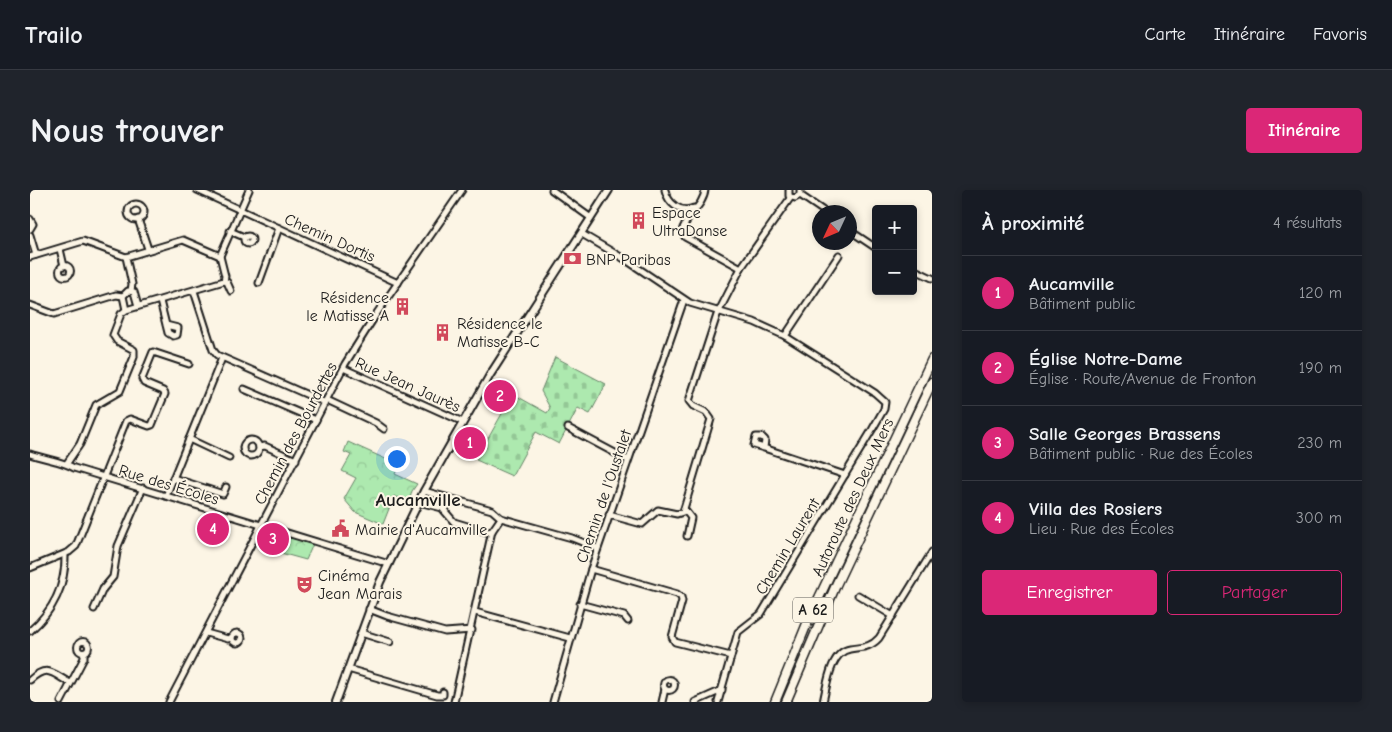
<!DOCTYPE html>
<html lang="fr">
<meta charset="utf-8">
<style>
body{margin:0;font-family:"Comic Neue",sans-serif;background:#20242c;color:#f1f3f6}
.controls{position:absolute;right:15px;top:15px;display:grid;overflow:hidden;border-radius:5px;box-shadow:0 2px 8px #0003}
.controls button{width:45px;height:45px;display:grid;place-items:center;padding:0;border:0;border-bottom:1px solid #363941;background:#171b24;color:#f1f3f6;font:25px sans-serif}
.compass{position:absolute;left:782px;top:15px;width:45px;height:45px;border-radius:50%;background:#171b24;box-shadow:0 2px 8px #0003;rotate:226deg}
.you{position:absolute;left:366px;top:268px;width:18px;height:18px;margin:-12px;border:4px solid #fff;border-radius:50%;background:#1a73e8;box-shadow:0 0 0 8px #1a73e833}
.badge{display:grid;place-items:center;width:32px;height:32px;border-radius:50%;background:#db2777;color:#fff;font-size:16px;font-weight:700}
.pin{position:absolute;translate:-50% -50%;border:2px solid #fff;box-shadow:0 1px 5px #0006}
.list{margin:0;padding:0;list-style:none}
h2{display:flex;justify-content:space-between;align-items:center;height:65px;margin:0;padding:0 20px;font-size:21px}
h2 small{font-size:16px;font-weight:400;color:#9ea1a6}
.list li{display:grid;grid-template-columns:32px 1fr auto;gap:15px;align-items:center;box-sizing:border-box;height:75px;padding:0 20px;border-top:1px solid #363941}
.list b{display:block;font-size:19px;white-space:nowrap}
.list p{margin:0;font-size:16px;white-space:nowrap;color:#9ea1a6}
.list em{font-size:16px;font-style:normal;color:#9ea1a6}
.actions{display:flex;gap:10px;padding:15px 20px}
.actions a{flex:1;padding:11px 0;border:1px solid #db2777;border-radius:5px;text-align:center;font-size:18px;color:#db2777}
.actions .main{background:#db2777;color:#fff}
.map{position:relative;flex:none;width:902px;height:512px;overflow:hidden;border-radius:5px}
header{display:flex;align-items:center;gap:30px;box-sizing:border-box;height:70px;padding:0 25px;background:#171b24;border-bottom:1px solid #363941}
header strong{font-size:24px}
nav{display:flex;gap:28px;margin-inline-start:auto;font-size:18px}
.intro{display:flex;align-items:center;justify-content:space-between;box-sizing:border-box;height:120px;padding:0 30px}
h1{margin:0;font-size:35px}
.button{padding:12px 22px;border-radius:5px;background:#db2777;color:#fff;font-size:18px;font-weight:700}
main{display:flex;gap:30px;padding:0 30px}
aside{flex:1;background:#171b24;border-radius:5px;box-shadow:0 2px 8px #0003}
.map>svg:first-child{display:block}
.forest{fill:url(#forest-crowns);stroke:#648266}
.cemetery{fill:url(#cemetery-stones);stroke:#648266}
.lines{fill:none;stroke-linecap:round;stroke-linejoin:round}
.minor-casing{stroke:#1c1c1c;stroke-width:9}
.major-casing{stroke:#1c1c1c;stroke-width:10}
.highway-casing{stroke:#1c1c1c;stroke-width:11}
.minor{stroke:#fcf5e5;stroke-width:5}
.major{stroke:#fcf5e5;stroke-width:6}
.highway{stroke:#fcf5e5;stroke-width:8}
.labels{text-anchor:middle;stroke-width:4;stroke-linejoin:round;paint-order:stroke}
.shield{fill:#fcf5e5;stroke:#5f5d58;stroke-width:1}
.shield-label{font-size:15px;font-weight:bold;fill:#1c1c1c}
.poi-label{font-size:16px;fill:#1c1c1c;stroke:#fcf5e5;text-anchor:start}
.street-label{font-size:16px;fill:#1c1c1c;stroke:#fcf5e5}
.quarter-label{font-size:19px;font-weight:bold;fill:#1c1c1c;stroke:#fcf5e5}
</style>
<header>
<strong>Trailo</strong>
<nav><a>Carte</a><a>Itinéraire</a><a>Favoris</a></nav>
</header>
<div class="intro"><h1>Nous trouver</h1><a class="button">Itinéraire</a></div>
<main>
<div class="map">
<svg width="902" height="512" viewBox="0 0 902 512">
<defs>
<pattern id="forest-crowns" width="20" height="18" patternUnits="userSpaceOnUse" patternTransform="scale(1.25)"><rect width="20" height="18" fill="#ade9af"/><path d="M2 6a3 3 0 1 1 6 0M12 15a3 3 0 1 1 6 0" fill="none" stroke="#94c796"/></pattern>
<pattern id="cemetery-stones" width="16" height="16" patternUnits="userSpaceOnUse" patternTransform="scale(1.25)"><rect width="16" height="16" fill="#ade9af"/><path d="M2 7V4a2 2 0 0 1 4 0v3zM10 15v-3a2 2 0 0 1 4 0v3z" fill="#94c796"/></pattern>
</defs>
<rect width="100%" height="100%" fill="#fcf5e5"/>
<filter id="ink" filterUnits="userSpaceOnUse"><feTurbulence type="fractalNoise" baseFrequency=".02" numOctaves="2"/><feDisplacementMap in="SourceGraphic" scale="10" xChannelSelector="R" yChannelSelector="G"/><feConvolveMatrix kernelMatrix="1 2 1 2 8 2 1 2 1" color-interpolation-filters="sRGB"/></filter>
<g filter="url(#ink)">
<!-- forest -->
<g class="forest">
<polygon points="318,252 369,275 365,284 387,294 382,301 379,312 364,306 353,334 325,322 314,309 326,288 312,281 321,265 314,262"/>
<polygon points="261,348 283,354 276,370 247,362 250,354"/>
</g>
<!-- cemetery -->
<polygon class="cemetery" points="525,167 576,194 560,224 548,218 529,254 506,242 482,286 446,270 483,204 517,223 520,218 511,201"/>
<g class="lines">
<defs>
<g id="minor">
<polyline points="167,0 368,93"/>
<polyline points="522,0 561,28"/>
<path d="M635 0C638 13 650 24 664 18"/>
<path d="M675 0C674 15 656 26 652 41L655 47 711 78"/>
<polyline points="759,0 759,6 765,8 770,5 770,0"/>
<polyline points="770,5 795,22"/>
<circle cx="106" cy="22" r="8"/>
<polyline points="0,29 3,34 0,39"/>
<polyline points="108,29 118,59"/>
<polyline points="819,40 846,58"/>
<polyline points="200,41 214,47"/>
<polyline points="552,44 596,70 660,113 724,132 755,146 845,203 855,212 854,219 842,240 731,424 708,442 688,512"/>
<polyline points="0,45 6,65"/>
<circle cx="218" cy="50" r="4"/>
<polyline points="30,59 34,76"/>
<polyline points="0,67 53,51 96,67 102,94 101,101"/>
<polyline points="96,67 153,50 190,66"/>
<circle cx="35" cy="81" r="5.5"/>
<polyline points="883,79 902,88"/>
<polyline points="194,91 197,92 201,101"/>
<polyline points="229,93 249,38"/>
<polyline points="164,101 183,160 187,165 296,213"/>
<polyline points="130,111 138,143 143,146 147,145 148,138 136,135"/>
<polyline points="0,115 24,124 86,105 93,106"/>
<polyline points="96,120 93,106 98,101 104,102 108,116"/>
<polyline points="755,146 809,65"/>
<polyline points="313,178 433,232"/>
<polyline points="214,199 286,230"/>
<polyline points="297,210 346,233 354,239"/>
<polyline points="538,238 598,270"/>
<polyline points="159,249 199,268"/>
<circle cx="221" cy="258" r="8"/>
<polyline points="229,257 235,256 266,270"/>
<polyline points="734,258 735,250 732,247 726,247 724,255 734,258 815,285"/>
<path d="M0 264C14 269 33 271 44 278L359 374"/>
<polyline points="37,273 50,254 66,215 90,201 104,167 104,160 87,151 83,145 91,124 96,120 194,91 195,86 190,66 219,0"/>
<polyline points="143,288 193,304 196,297"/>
<polyline points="136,306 192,168"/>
<polyline points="389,312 412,318 424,332 457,342 462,341 471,328 462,320 394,301"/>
<polyline points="654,319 661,328 657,346"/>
<polyline points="415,321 419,308"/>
<polyline points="579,325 612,334 628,320 647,324 653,322 681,229 676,222 663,216 659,211 687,125 711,78 761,7"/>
<polyline points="471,328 542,348 567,358"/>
<polyline points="0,378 39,362 46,356 96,231 100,229 119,236 122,235 135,204 133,201 114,193 112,189 123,162 159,174"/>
<polyline points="561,379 647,404 651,407 652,411 642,447 645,452 701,466"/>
<polyline points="828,405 863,426"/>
<polyline points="550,414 594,426 598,431"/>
<polyline points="64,419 73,399 83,387 88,356 113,298"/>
<polyline points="339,419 357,426 415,442 442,440"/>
<polyline points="445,422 540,448"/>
<path d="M0 441C23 421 36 395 35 364"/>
<polyline points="176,443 198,449 202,447"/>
<polyline points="331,443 360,452"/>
<circle cx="207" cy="448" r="5"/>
<circle cx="53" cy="457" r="5.5"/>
<polyline points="318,479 407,505 413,505 413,502"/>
<circle cx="639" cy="495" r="5.5"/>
<path d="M0 490C17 474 22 483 40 493"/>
<polyline points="31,512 54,468 54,463"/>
<polyline points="139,512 315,174 347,123 432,0"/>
<polyline points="424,512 462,341"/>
<polyline points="523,512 561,379 654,110"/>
<polyline points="632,512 635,499"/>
<polyline points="665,512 692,500"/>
<path d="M793 512C797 496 800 462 820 459 832 457 840 458 849 448L902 362"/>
</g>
<polyline id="major" points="306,512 350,392 394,301 460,185 579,0"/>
<g id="highway">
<polyline points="745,512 778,431 902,169"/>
<polyline points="756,512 806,395 902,192"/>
</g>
</defs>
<!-- minor casing -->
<use href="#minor" class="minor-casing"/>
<!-- major casing -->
<use href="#major" class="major-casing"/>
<!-- highway casing -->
<use href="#highway" class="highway-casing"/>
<!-- minor -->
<use href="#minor" class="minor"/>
<!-- major -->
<use href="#major" class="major"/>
<!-- highway -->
<use href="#highway" class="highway"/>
</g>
</g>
<!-- icons -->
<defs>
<symbol id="building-bare" viewBox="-9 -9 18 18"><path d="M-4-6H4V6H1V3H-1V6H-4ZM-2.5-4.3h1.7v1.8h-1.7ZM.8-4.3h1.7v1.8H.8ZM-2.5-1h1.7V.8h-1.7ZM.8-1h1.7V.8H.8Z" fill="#d1495b" stroke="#fcf5e5" stroke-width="2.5" paint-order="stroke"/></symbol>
<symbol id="bank-bare" viewBox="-9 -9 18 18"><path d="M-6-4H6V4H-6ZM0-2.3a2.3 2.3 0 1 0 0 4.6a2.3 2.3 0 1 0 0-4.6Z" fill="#d1495b" stroke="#fcf5e5" stroke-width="2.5" paint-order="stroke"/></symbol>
<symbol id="civic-bare" viewBox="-9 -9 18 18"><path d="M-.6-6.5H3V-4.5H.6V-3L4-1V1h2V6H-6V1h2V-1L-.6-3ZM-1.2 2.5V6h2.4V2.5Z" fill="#d1495b" stroke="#fcf5e5" stroke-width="2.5" paint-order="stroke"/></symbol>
<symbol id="theatre-bare" viewBox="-9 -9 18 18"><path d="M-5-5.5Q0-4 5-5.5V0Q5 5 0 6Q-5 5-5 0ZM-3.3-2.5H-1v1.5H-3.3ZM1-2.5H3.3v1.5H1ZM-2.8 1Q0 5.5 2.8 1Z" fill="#d1495b" stroke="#fcf5e5" stroke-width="2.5" paint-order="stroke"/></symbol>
</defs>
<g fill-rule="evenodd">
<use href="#building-bare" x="596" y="18" width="25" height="25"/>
<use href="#bank-bare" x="530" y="56" width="25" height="25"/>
<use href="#building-bare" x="360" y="104" width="25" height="25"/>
<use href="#building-bare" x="400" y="130" width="25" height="25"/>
<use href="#civic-bare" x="298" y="326" width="25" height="25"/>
<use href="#theatre-bare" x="262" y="382" width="25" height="25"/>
</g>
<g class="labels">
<!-- shield labels -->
<rect class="shield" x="763" y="407.5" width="40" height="25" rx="4"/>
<g class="shield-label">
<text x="783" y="425">A 62</text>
</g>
<!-- poi labels -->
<g class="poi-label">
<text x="622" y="28">Espace<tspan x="622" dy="18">UltraDanse</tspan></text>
<text x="556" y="75">BNP Paribas</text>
<text x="359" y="113" text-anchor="end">Résidence<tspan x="359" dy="18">le Matisse A</tspan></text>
<text x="427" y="139">Résidence le<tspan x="427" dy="18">Matisse B-C</tspan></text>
<text x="325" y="345">Mairie d'Aucamville</text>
<text x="288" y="391">Cinéma<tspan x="288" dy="18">Jean Marais</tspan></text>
</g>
<!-- street labels -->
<g class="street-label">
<text transform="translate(300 47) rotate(24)" y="6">Chemin Dortis</text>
<text transform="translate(378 194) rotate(24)" y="6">Rue Jean Jaurès</text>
<text transform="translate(265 243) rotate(-62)" y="6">Chemin des Bourdettes</text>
<text transform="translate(139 294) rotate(17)" y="6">Rue des Écoles</text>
<text transform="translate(573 306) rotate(-71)" y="6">Chemin de l'Oustalet</text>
<text transform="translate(822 307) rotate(-65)" y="6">Autoroute des Deux Mers</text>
<text transform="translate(757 356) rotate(-59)" y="6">Chemin Laurent</text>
</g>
<!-- quarter labels -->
<g class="quarter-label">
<text x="388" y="316">Aucamville</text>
</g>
</g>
</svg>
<div class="controls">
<button>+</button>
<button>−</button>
</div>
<svg class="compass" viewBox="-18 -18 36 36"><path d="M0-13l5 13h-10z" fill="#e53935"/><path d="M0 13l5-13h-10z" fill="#9ea1a6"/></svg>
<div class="you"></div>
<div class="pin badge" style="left:440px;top:253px">1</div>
<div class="pin badge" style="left:470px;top:206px">2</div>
<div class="pin badge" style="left:243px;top:349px">3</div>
<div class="pin badge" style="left:183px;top:339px">4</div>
</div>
<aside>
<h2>À proximité<small>4 résultats</small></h2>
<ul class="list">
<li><span class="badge">1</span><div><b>Aucamville</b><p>Bâtiment public</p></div><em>120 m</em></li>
<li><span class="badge">2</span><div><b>Église Notre-Dame</b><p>Église · Route/Avenue de Fronton</p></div><em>190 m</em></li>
<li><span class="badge">3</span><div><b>Salle Georges Brassens</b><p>Bâtiment public · Rue des Écoles</p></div><em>230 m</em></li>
<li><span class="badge">4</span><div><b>Villa des Rosiers</b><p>Lieu · Rue des Écoles</p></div><em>300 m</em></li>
</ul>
<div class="actions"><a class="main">Enregistrer</a><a>Partager</a></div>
</aside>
</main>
